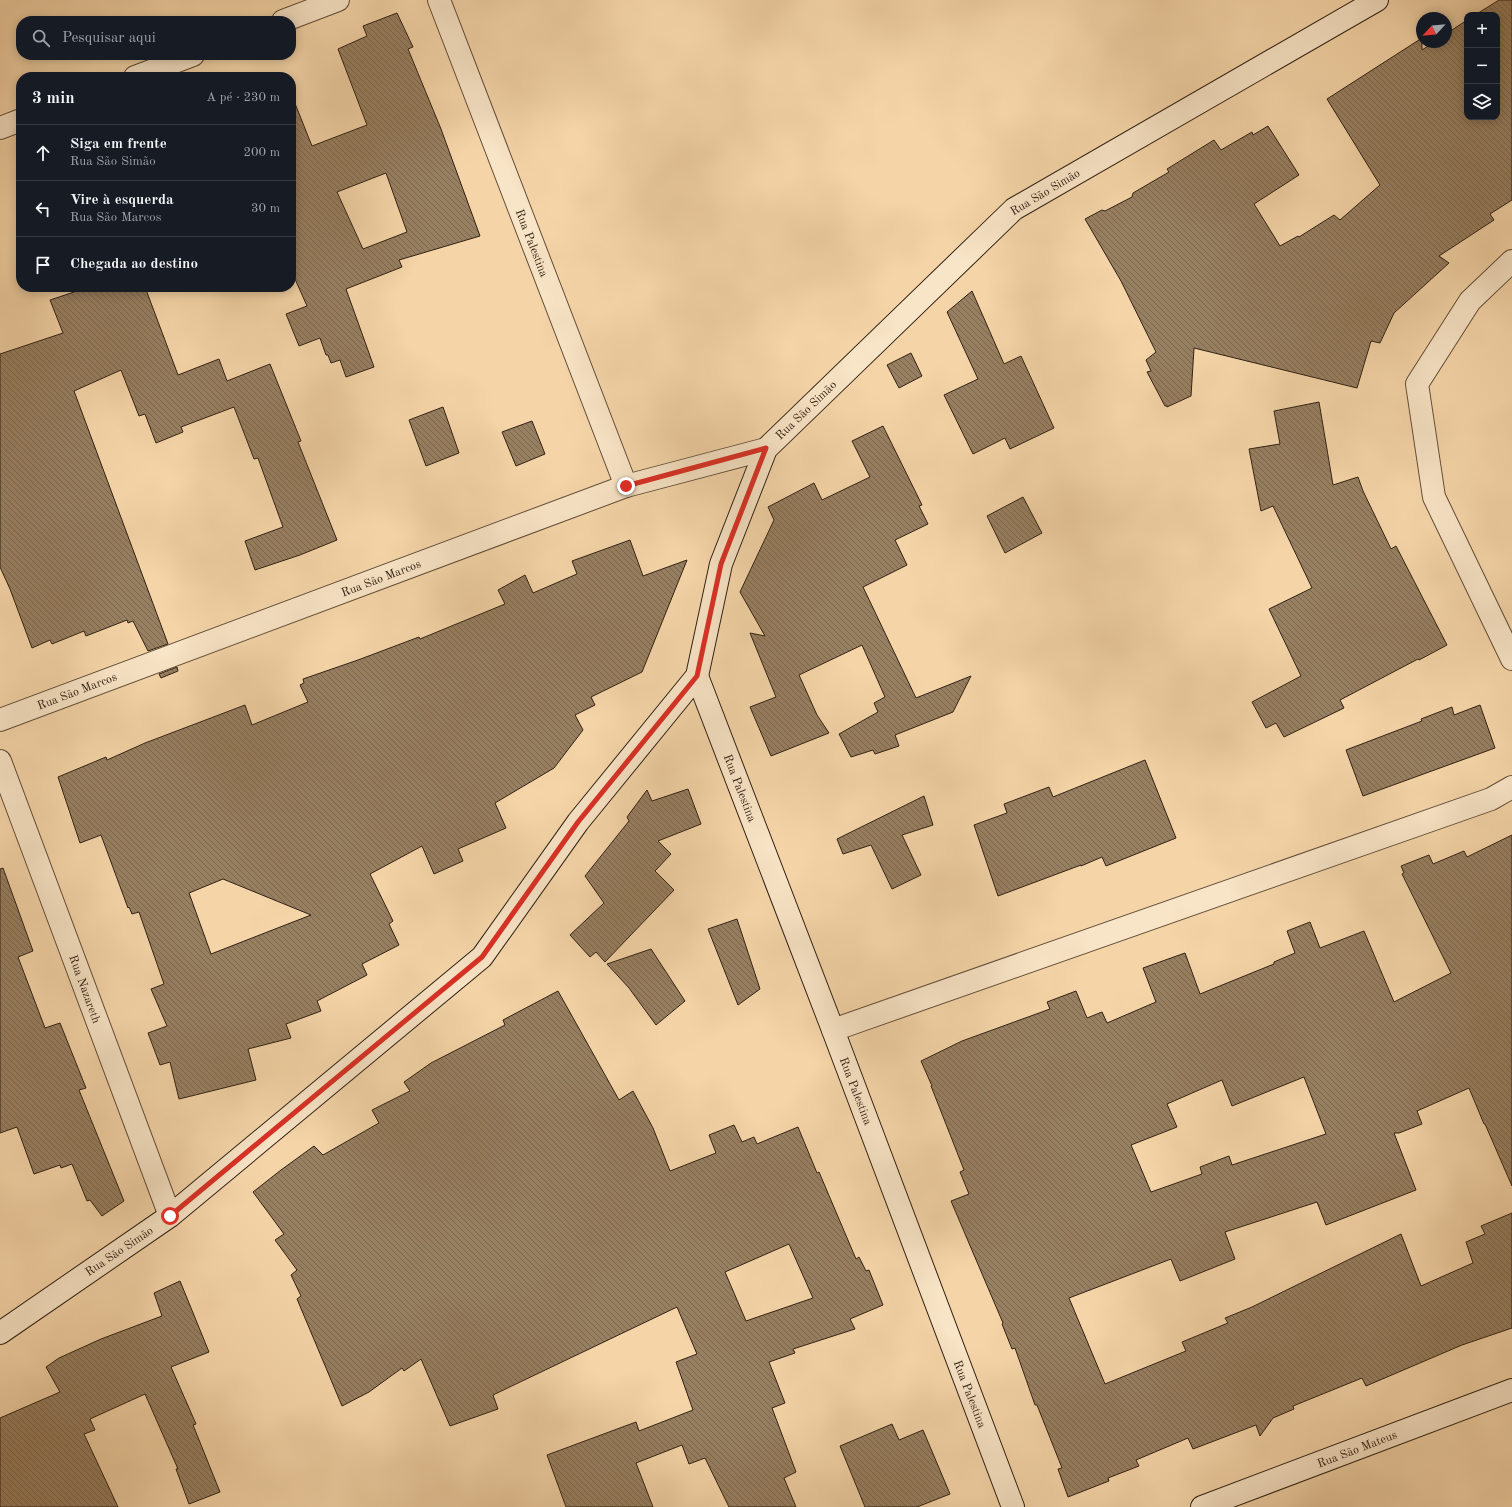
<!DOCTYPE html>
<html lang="pt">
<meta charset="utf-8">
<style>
body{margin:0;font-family:"Old Standard TT",serif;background:#20242c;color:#f1f3f6}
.controls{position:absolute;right:12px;top:12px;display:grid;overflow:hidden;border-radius:8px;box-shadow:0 2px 10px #0003}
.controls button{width:36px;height:36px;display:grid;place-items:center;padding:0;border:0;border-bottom:1px solid #363941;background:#171b24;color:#f1f3f6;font:20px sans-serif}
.compass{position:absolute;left:1416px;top:12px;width:36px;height:36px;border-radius:50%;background:#171b24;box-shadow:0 2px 10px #0003;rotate:244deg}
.stop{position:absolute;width:12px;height:12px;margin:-9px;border:3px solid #d93025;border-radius:50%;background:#fff}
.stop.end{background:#d93025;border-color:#fff;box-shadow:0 1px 4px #0008}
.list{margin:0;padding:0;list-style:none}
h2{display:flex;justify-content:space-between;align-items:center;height:52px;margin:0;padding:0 16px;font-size:17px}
h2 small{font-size:13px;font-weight:400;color:#9ea1a6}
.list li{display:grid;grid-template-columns:26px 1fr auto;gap:12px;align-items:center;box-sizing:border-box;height:56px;padding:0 16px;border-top:1px solid #363941}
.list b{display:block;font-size:15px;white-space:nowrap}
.list p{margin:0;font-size:13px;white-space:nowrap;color:#9ea1a6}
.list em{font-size:13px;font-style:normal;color:#9ea1a6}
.icon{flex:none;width:22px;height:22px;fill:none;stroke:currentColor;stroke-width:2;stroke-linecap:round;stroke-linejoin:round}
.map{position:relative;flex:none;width:1512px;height:1507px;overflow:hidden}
.search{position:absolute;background:#171b24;box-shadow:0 2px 10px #0003;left:16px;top:16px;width:280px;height:44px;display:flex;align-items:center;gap:10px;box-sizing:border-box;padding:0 14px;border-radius:16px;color:#9ea1a6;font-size:15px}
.panel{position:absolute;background:#171b24;box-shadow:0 2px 10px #0003;left:16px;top:72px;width:280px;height:220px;border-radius:16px}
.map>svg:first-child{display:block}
.building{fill:url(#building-back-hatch);stroke:#312114;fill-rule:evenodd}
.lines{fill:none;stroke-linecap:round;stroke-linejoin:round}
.street-casing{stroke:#624e39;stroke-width:24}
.secondary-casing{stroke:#312114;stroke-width:24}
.street{stroke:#f8e4c6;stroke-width:22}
.secondary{stroke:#f8e4c6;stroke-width:22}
.route{stroke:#d93025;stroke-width:5}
.labels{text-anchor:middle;stroke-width:3.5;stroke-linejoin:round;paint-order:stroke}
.street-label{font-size:12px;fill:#312114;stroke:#f8e4c6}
</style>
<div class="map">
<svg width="1512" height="1507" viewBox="0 0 1512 1507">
<defs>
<pattern id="building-back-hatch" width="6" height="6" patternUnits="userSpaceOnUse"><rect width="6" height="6" fill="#977f61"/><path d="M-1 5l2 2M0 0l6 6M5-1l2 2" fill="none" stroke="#7c684f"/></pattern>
</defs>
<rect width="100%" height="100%" fill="#f5d5a8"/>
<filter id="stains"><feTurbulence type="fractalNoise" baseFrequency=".005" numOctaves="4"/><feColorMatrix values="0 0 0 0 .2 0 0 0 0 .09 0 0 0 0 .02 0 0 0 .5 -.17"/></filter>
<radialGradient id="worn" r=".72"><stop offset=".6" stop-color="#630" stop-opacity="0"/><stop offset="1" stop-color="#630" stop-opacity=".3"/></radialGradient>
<!-- building -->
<g class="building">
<polygon points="1499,0 1512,0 1512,200 1490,214 1494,220 1439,256 1449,263 1394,313 1380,343 1371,341 1357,388 1194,348 1191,396 1167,407 1167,406 1165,406 1147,372 1151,371 1146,360 1156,352 1121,281 1085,219 1102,210 1105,211 1132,197 1133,193 1169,172 1167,169 1214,140 1221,150 1252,132 1253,135 1268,126 1299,175 1254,204 1280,246 1298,236 1299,237 1334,215 1340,220 1380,185 1327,99 1422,38 1422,50 1434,42 1446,42 1446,34 1467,20 1467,117 1497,117 1497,15 1475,15"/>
<path d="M397 13 413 47 408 49 441 129 480 236 399 260 402 267 346 289 374 367 346 377 340 360 331 363 328 355H326L320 338 299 346 286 314 307 306 291 270V96H292L312 146 367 125 338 49 367 36 363 26ZM386 173 407 232 363 249 337 192Z"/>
<polygon points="89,287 145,287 178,375 219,359 227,381 270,364 301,441 298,442 337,540 300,555 255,570 245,541 283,527 258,458 254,459 234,407 181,427 183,432 156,443 145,414 139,416 121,370 74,391 168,644 148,651 133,621 128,623 127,620 86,636 84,631 52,644 50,640 32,648 10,589 0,567 0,354 63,333 50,300"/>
<polygon points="972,291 1004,364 1021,356 1054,428 1010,449 1005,438 973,454 944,395 978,379 947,312"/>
<polygon points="911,353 922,376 899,388 887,365"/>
<polygon points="1319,402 1333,485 1358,477 1363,491 1391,549 1396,546 1447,645 1419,660 1418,659 1340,700 1344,708 1284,737 1276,723 1266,728 1252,702 1301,676 1269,609 1312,588 1273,506 1261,511 1249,449 1280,444 1274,411"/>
<polygon points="443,407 459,453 426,466 409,420"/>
<polygon points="532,421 545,454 516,466 502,432"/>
<polygon points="883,426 922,505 919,506 928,524 895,540 907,565 863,587 916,698 971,676 953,712 895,735 899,746 875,754 873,750 851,757 839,734 878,712 874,703 885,697 862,645 799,675 817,715 829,733 771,756 750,707 776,697 750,633 765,636 740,592 774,520 768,507 814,483 822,500 870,477 852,441"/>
<polygon points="1023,497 1042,533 1005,553 987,516"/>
<path d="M630 540 643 576 687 560 642 672 591 697 595 705 575 715 583 730 554 768 495 803 506 828 458 849 463 861 434 874 422 846 370 874 393 921 389 924 399 945 362 964 367 975 317 1001 321 1011 286 1024 291 1038 248 1049 256 1080 179 1099 170 1062 160 1065 148 1033 167 1026 151 989 164 984 139 912 132 914 129 907 128 908 101 835 80 843 58 777 106 757 107 760 145 743 245 705 252 725 308 702 300 685 304 683 303 679 358 660 419 637 420 639 505 604 498 590 525 575 533 593 577 574 572 561ZM223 879 311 915 211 954 189 893Z"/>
<polygon points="177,667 178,671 161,678 159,674"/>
<polygon points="1480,705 1495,748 1363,796 1346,750 1422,721 1421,719 1452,707 1454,715"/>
<polygon points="1145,760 1176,838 1106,866 1102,857 1081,866 1081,865 998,896 974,825 1007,813 1004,804 1049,787 1053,797"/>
<polygon points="688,789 701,824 658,841 671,854 655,871 674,890 605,962 596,952 590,957 570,935 604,903 585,876 629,821 627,817 647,790 652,801"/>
<polygon points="924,796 933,825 902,835 921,875 892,889 871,845 843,854 837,839"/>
<path d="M1512 835V1186L1485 1124H1484L1469 1088 1417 1111 1422 1124 1399 1133H1394L1416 1190 1326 1225 1317 1202 1225 1232 1235 1259 1180 1281 1171 1259 1069 1298 1105 1384 1186 1351 1182 1342 1228 1323 1225 1318 1252 1307 1401 1234 1421 1286 1473 1263 1466 1242 1485 1234 1481 1226 1512 1213V1328L1462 1345 1366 1386 1362 1378 1293 1406 1294 1409 1273 1418 1260 1436 1256 1425 1193 1449 1188 1438 1136 1460 1139 1466 1108 1478 1109 1481 1068 1497 1058 1469 1062 1468 1037 1405H1035L1015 1348 1012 1349 1002 1324 1003 1323 951 1201 969 1194 960 1172 964 1170 931 1086H932L921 1061 962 1041 1050 1009 1047 1002 1076 991 1087 1018 1102 1012 1107 1023 1156 1002 1143 968 1185 953 1200 994 1274 964V962L1295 953 1287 931 1310 922 1320 948 1364 931 1394 1002 1451 973 1402 874 1404 873 1401 866 1429 855 1433 864 1464 851 1467 857ZM1304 1077 1326 1134 1232 1165 1229 1156 1200 1167 1202 1174 1151 1192 1131 1145 1177 1127 1167 1104 1222 1080 1232 1106Z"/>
<polygon points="3,868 33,951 18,957 45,1028 60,1023 86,1088 79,1090 124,1201 102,1216 90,1200 87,1201 72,1164 61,1168 60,1165 34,1174 17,1127 0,1133 0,869"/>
<polygon points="737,919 760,989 738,1005 708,929"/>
<polygon points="651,949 685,1001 656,1025 629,988 607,964"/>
<path d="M558 991 619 1100 633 1091 653 1128 670 1171 716 1153 709 1135 734 1125 742 1142 754 1137 757 1144 798 1127 817 1173 819 1172 856 1259 859 1257 866 1271 869 1270 883 1305 850 1319 855 1329 793 1349 795 1353 769 1362 785 1403 772 1408 796 1472 784 1478 796 1507H729L705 1458 689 1464 682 1445 636 1463 653 1507H566L547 1455 636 1422 639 1431 693 1410 676 1362 697 1354 677 1307 493 1395 498 1409 450 1426 421 1359 404 1371 402 1368 369 1392 342 1406 297 1299 301 1296 291 1275 297 1270 275 1240 284 1234 253 1192 281 1170 314 1146 323 1155 379 1123 372 1110 410 1091 404 1082 431 1063 505 1025 503 1020ZM789 1244 813 1298 746 1321 725 1272Z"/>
<polygon points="180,1281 209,1352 171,1367 196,1424 193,1425 220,1492 189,1504 176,1469 178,1469 145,1394 90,1419 95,1430 84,1434 118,1507 0,1507 0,1418 60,1392 46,1367 59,1358 101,1339 162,1316 154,1293"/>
<polygon points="892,1424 899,1440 923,1430 950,1494 917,1507 865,1507 840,1446"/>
</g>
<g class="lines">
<defs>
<g id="street">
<polyline points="439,0 626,486"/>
<polyline points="283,21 338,0"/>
<polyline points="135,77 193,55"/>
<polyline points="0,128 21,120"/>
<polyline points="1512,261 1470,301 1417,384 1434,497 1512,659"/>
<polyline points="0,720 626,486 766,449"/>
<polyline points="0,761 170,1216"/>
<polyline points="833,1030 1491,799 1512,787"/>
</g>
<g id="secondary">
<polyline points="697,676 833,1030 1013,1507"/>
<polyline points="0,1333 170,1216 482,957 578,822 697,676 721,564 766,449 1014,209 1377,0"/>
<polyline points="1202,1507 1512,1390"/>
</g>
</defs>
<!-- street casing -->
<use href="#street" class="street-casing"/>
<!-- secondary casing -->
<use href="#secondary" class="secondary-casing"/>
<!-- street -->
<use href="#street" class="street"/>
<!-- secondary -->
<use href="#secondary" class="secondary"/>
</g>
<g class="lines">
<!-- route -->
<polyline class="route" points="170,1216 482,957 578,822 697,676 721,564 766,448 626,486"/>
</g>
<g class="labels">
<!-- street labels -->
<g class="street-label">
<text transform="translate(1045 192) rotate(-31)" y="4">Rua São Simão</text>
<text transform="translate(532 243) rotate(69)" y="4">Rua Palestina</text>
<text transform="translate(806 410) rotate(-44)" y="4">Rua São Simão</text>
<text transform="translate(381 578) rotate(-21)" y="4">Rua São Marcos</text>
<text transform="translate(77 691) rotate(-21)" y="4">Rua São Marcos</text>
<text transform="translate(740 788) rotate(69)" y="4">Rua Palestina</text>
<text transform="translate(85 989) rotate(70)" y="4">Rua Nazareth</text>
<text transform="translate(856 1091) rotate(69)" y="4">Rua Palestina</text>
<text transform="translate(119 1251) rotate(-34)" y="4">Rua São Simão</text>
<text transform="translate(970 1394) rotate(69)" y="4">Rua Palestina</text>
<text transform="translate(1357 1449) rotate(-21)" y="4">Rua São Mateus</text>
</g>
</g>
<rect width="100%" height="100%" filter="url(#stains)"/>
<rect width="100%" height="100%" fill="url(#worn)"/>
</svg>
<div class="controls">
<button>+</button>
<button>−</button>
<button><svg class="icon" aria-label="layers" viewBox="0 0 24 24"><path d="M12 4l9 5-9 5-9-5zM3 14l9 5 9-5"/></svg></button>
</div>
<svg class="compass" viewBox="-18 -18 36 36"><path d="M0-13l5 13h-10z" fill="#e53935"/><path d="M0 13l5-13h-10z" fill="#9ea1a6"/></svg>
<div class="stop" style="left:170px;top:1216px"></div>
<div class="stop end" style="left:626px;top:486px"></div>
<div class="search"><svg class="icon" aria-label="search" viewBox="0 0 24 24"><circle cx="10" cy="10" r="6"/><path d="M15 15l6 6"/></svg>Pesquisar aqui</div>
<section class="panel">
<h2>3 min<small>A pé · 230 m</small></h2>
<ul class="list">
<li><svg class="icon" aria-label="ahead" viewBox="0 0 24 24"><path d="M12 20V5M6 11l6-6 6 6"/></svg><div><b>Siga em frente</b><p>Rua São Simão</p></div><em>200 m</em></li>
<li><svg class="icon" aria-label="left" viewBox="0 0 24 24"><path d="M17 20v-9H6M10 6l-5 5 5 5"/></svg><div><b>Vire à esquerda</b><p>Rua São Marcos</p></div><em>30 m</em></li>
<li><svg class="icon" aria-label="arrive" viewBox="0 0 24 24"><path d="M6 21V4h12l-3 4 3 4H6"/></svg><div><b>Chegada ao destino</b></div></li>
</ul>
</section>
</div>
